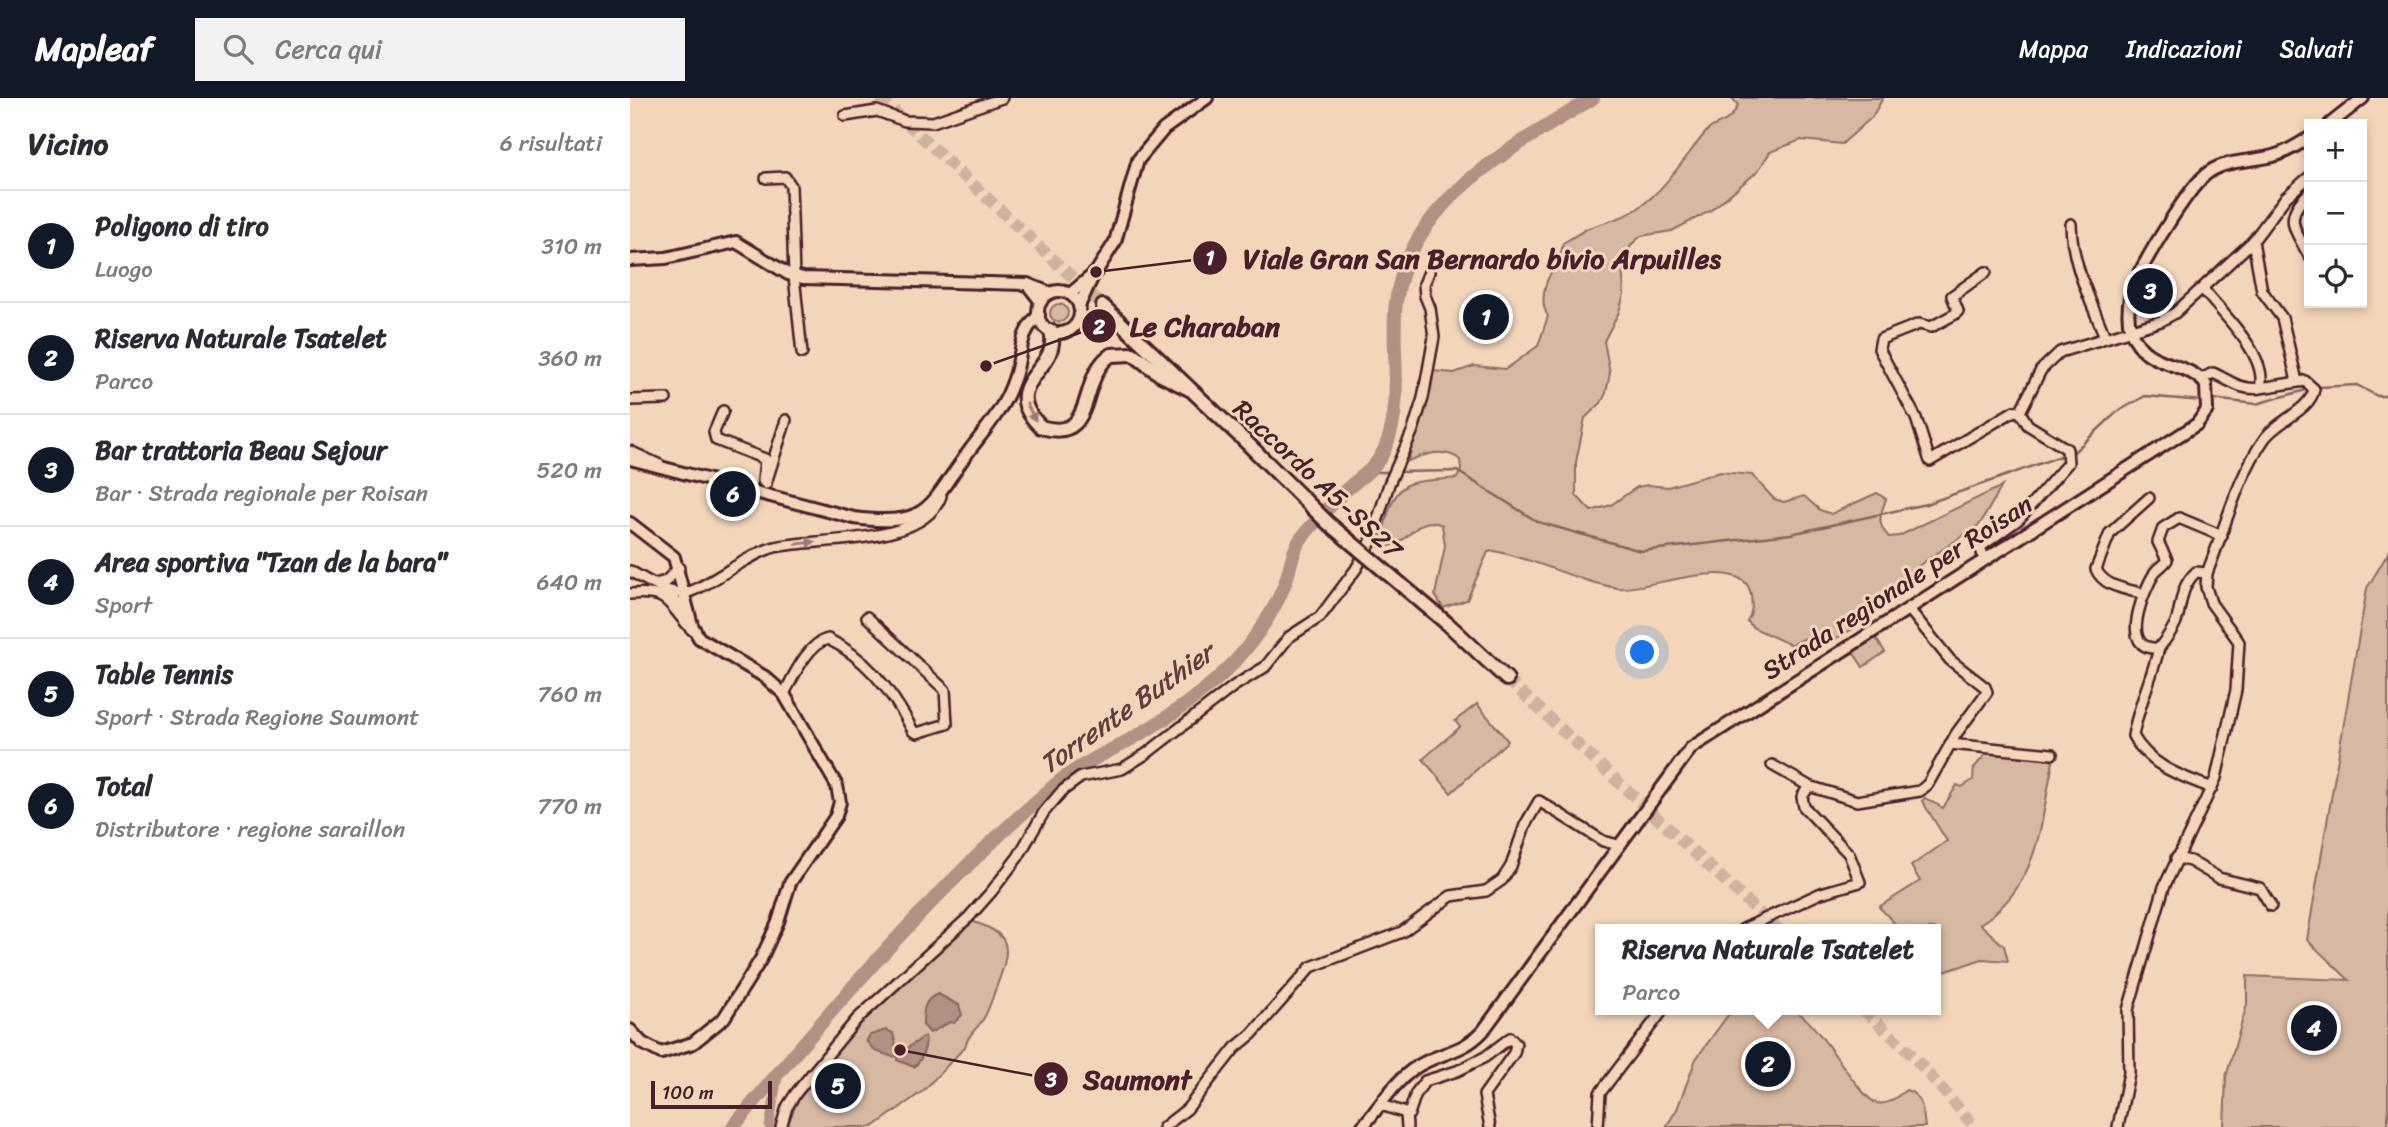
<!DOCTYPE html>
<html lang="it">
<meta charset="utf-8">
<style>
body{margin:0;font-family:Sriracha,sans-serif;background:#f2f2f3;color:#2b2b33}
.controls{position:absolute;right:21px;top:21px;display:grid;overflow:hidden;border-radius:0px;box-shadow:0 4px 10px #0003}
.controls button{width:63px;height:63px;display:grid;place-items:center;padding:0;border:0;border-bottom:2px solid #e1e1e2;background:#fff;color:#2b2b33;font:35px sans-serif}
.scale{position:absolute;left:21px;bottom:18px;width:121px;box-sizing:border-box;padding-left:7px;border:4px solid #4a1f2b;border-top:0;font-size:19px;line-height:24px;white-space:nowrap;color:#4a1f2b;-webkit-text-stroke:5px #f3d6ba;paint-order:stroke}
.you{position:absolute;left:1013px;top:555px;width:24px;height:24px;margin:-18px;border:5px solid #fff;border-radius:50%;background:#1a73e8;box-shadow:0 0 0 10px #1a73e833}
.badge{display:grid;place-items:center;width:46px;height:46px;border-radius:50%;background:#111827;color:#fff;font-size:23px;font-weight:700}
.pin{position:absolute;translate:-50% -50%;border:4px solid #fff;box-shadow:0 2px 7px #0006}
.popup{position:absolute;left:965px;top:826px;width:346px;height:91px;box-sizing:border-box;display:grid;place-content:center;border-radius:0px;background:#fff;filter:drop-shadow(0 2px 5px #0005);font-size:23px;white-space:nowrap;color:#7c7c81}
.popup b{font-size:26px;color:#2b2b33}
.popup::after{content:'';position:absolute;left:50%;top:100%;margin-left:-14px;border:14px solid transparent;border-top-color:#fff}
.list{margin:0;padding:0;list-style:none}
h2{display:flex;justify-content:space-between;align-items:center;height:91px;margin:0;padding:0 28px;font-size:30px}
h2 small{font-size:23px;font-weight:400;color:#7c7c81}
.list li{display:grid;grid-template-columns:46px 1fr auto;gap:21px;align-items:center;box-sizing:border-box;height:112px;padding:0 28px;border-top:2px solid #e1e1e2}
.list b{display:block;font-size:26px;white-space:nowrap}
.list p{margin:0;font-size:23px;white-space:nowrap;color:#7c7c81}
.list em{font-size:23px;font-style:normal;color:#7c7c81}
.icon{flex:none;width:38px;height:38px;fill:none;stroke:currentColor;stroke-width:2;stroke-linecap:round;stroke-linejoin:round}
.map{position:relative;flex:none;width:1758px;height:1029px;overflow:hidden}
header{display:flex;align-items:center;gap:42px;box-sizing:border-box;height:98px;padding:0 35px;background:#111827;color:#fff}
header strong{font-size:33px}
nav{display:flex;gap:38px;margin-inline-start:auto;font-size:24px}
.search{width:490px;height:63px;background:#f2f2f3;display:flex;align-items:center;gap:18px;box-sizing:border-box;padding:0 24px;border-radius:0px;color:#7c7c81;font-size:26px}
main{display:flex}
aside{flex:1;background:#fff}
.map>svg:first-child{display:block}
.green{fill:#d7b8a2;stroke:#906c66;stroke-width:2}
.water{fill:#b29083;stroke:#886360;stroke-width:2}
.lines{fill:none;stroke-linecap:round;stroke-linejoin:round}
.stream{stroke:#886360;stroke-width:2.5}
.canal{stroke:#b29083;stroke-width:9}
.river{stroke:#b29083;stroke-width:14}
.highway-tunnel{stroke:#d1b19d;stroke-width:12;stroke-dasharray:12 6;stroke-linecap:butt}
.minor-casing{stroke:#4a1f2b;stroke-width:14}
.major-casing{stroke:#4a1f2b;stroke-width:16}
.highway-casing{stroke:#4a1f2b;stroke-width:18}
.minor{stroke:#f3d6ba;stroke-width:9}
.major{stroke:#f3d6ba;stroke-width:10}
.highway{stroke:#f3d6ba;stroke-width:12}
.highway-bridge-casing{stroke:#4a1f2b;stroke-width:18;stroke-linecap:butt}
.highway-bridge{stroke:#f3d6ba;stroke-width:12}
.oneway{fill:#9e7a72}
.labels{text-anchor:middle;stroke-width:6;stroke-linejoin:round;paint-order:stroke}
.street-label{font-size:26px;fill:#4a1f2b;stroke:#f3d6ba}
.water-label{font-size:28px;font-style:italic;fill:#643b41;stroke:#f3d6ba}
.leader{fill:none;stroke:#4a1f2b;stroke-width:2.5}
.callout-dot{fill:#4a1f2b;stroke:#f3d6ba;stroke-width:2.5}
.mark-label{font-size:21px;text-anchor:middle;font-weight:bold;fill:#fff}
.callout-label{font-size:28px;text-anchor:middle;font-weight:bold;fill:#4a1f2b;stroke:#f3d6ba;stroke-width:6;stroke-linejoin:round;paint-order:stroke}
</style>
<header>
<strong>Mapleaf</strong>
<div class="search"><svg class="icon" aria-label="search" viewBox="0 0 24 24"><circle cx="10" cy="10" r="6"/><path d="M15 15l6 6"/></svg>Cerca qui</div>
<nav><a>Mappa</a><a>Indicazioni</a><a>Salvati</a></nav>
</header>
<main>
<aside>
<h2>Vicino<small>6 risultati</small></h2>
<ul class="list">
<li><span class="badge">1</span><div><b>Poligono di tiro</b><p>Luogo</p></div><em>310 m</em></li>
<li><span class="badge">2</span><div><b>Riserva Naturale Tsatelet</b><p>Parco</p></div><em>360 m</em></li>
<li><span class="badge">3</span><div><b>Bar trattoria Beau Sejour</b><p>Bar · Strada regionale per Roisan</p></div><em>520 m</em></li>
<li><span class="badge">4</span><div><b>Area sportiva &quot;Tzan de la bara&quot;</b><p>Sport</p></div><em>640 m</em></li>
<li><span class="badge">5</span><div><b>Table Tennis</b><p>Sport · Strada Regione Saumont</p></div><em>760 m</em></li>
<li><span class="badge">6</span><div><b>Total</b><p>Distributore · regione saraillon</p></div><em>770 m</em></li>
</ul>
</aside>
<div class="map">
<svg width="1758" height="1029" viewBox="0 0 1758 1029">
<rect width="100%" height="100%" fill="#f3d6ba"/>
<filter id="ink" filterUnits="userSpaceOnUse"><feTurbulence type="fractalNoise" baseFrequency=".0143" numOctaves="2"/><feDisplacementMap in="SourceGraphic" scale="14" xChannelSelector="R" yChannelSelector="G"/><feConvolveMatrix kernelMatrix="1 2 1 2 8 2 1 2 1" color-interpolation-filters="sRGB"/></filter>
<g filter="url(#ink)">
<!-- green -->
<g class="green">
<path d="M1102 0H1253L1242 19 1212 46 1171 42 1140 54 1128 73 1080 113 1042 133 1011 138 1002 146 992 164 994 196 989 214 974 243 980 275 976 295 971 305 955 320 946 364V397L961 413 981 407 1007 389 1018 387 1038 389 1090 374 1122 377 1144 401 1154 404 1174 398 1190 412 1201 416 1247 395 1256 401C1250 417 1246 426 1259 439L1269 438 1372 388 1350 426 1272 479 1277 491 1262 498 1230 527 1194 547 1184 536 1161 547 1124 530 1117 523C1123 514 1122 508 1121 497 1115 452 1014 494 988 490 945 483 906 461 864 453L858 454 837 502 813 510 805 497 815 448 812 427C784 414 781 451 749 449 755 430 759 391 782 385 795 381 813 382 827 380L831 372 830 362C815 349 795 356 778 363L803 273 824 275 844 268 876 271 908 248 918 218C908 204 916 176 929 165L933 145C942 140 952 133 961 129 977 123 993 121 1007 111 1036 91 1054 60 1076 34 1087 22 1099 28 1108 7Z"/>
<circle cx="429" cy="215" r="9"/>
<polygon points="1758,455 1758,1029 1594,1029 1596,979 1617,906 1617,878 1719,882 1677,842 1737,490"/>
<polygon points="1245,539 1255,554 1233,569 1223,554"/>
<polygon points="847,606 878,643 821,695 793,661 830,629 825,623"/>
<path d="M1358 653 1416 657 1423 664C1410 728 1409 788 1350 826L1374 848 1378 863 1352 861 1308 876 1306 831H1270L1249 809 1290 783 1281 768 1317 743 1292 703 1295 700 1313 710 1327 687 1332 689 1343 682 1344 670Z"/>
<path d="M341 823C379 835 382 846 369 882 364 894 361 907 355 918 349 930 338 935 335 949L293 993 243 1029H157L168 1001 248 904Z"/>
<path d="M1106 912C1124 912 1155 906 1170 916 1192 931 1231 1002 1247 1005 1257 1008 1268 998 1276 992 1293 996 1293 1014 1295 1029H1036L1047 1011 1066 961 1098 917Z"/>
</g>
<!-- water -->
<g class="water">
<path d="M308 896 329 907 332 917 324 925 320 924 300 935 293 927C293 914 293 901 308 896Z"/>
<path d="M256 932 263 935 268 956 295 938C298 946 291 964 284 969L267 962V957L263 959 245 953 236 943 240 937Z"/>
</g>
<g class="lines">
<!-- stream -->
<g class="stream">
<polyline points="1690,289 1727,287 1747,298 1758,298"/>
<polyline points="1582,301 1626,306 1676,292"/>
<polyline points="741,374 760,374"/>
<polyline points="767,374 827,373 908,424 1011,453 1161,436 1296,406 1445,353 1487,314 1515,298 1572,303"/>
</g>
<!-- canal -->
<polyline class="canal" points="139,1029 148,978"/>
<!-- river -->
<path class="river" d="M103 1029C203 909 306 789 425 687 449 667 476 655 503 640 537 621 583 589 609 559 626 539 644 513 654 488 660 474 661 455 670 442 682 426 698 410 713 395 728 380 746 372 755 350 775 305 760 250 766 204 780 100 883 50 963 0"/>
<!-- highway-tunnel -->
<g class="highway-tunnel">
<polyline points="250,0 473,208"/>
<polyline points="877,581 1147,831"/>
<polyline points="1234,912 1282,957 1345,1029"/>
</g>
<defs>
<g id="minor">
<polyline points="215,18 247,13 275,23 303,24 372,0"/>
<polyline points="136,80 155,79 161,88 164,178 172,255"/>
<path d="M1679 95C1652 120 1665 131 1679 158"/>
<path d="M1441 126C1442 168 1460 200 1475 239"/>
<polyline points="1623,143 1632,193 1652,220 1667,283"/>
<polyline points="1356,174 1322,198 1328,213 1325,216 1301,229 1289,226 1251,241 1249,251 1286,320 1300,363 1384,313 1390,314"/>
<path d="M1571 281 1583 275C1599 282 1611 293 1630 290 1639 258 1592 216 1573 191"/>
<polyline points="0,302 36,301"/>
<polyline points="93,313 84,334 86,342 135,361 133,383 136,386"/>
<polyline points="0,353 30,367"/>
<polyline points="136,385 156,322"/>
<polyline points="1354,460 1350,449 1389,421 1438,365 1437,351 1398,327 1390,314 1411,272 1430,254 1531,223 1545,215 1623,143 1656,99 1679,79"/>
<path d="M0 473C15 481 36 496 54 495 73 493 117 456 145 449 188 439 293 449 311 398"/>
<path d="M1577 475 1566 474C1551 488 1552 503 1547 521 1544 531 1536 541 1529 550 1487 554 1514 492 1525 474 1529 469 1534 467 1537 462L1528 444 1533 430 1549 420 1592 438"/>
<polyline points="25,486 36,483 49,470"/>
<polyline points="35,493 58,515"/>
<path d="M0 496C41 493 36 504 62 532"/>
<path d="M1514 496C1497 491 1473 489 1466 471L1480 435 1519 400"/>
<path d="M1529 550C1522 580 1508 608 1503 638 1521 669 1551 678 1582 690"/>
<path d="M154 596C163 579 178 545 198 541 237 560 264 596 283 633L287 635 317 626 315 592 237 519"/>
<polyline points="1320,646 1422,656"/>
<polyline points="1142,667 1179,688 1227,703 1290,693 1298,686 1326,636 1357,594 1355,589 1320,562 1278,510"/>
<polyline points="1546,760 1560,763 1589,780 1630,790 1641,808"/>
<polyline points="1113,831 1191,795 1230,784 1219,756 1174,709 1172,699 1179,688"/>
<polyline points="751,1007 779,1016 786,995 795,983 827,973 855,959 880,940 886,946 884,955 854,997 860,1029"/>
<polyline points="776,1017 777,1029"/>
<polyline points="151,1029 157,1009 166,995 227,921 339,819 362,793 388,759 414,714 432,693 451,679 492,671 516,656 604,588 635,569 659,539 690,519 726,471 740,446 759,386 783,332 793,300 804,239 800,210 795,198 794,186 799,174"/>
<polyline points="534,1029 557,1011 605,950 622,936 681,869 772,834 821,798 856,793 872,782 881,768 895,727 909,703 973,743 988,747"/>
<polyline points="968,1029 970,995 1033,912"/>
<path d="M1488 1029 1499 975 1498 912 1534 789 1586 680 1606 592 1609 544 1581 505 1576 489 1577 475C1595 431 1607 379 1635 340 1647 323 1681 312 1684 291L1675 283 1630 290"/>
</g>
<g id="major">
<polyline points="1700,26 1733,0"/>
<polyline points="0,162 36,160 106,144 158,176 173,180 397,186"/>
<circle cx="429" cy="214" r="21"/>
<polyline points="440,196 466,174 485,144 508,62 534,31 577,0"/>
<polyline points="411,204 397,186 420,195"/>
<polyline points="449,208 463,178"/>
<path d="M0 361 224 420C302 430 299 406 339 353 357 329 374 311 384 281 393 257 387 237 409 217"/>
<polyline points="0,425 44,459 62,527 69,540 135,579 154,596 207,688 210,704 206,718 160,785 148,824 131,861 94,920 63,945 31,955 12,945 0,932"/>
<path d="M732 1029C749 1010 762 987 782 972 806 954 831 957 853 933L1061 650 1567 326 1577 312 1576 287C1560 265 1524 269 1508 246 1497 232 1497 212 1501 195 1508 172 1559 87 1579 74 1597 61 1625 64 1646 57 1657 54 1669 46 1679 40"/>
</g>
<g id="highway">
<polyline points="473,208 615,343"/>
<path d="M421 233C432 273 365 285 411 329 468 346 447 279 481 257L503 256 531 277 559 291"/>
<polyline points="819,527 877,581"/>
</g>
</defs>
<!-- minor casing -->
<use href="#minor" class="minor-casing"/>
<!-- major casing -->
<use href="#major" class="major-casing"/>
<!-- highway casing -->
<use href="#highway" class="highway-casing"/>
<!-- minor -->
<use href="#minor" class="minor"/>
<!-- major -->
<use href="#major" class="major"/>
<!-- highway -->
<use href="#highway" class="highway"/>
<defs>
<polyline id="highway-bridge" points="615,343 698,425 819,527"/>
</defs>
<!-- highway-bridge casing -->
<use href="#highway-bridge" class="highway-bridge-casing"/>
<!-- highway-bridge -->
<use href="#highway-bridge" class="highway-bridge"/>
</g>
<!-- one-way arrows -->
<defs><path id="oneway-solid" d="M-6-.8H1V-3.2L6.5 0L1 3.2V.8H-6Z" transform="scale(1.75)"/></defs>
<g class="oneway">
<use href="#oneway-solid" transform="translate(401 314) rotate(62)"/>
<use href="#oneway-solid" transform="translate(175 445) rotate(-7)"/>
</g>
</g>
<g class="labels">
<!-- street labels -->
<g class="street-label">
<text transform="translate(688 381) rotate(43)" y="9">Raccordo A5-SS27</text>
<text transform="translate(1267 489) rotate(-33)" y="9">Strada regionale per Roisan</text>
</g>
<!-- water labels -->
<g class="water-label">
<text transform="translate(496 610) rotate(-35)" y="10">Torrente Buthier</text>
</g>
</g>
<!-- callouts -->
<path class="leader" d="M466 174L580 160M356 268L469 228M270 952L421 981"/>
<g class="callout-dot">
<circle cx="466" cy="174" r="7"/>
<circle cx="356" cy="268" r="7"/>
<circle cx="270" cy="952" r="7"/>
<circle cx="580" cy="160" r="18"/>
<circle cx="469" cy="228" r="18"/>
<circle cx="421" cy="981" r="18"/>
</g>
<g class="mark-label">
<text x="580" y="167">1</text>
<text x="469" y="236">2</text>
<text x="421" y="989">3</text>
</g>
<g class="callout-label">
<text x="852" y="170">Viale Gran San Bernardo bivio Arpuilles</text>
<text x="575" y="238">Le Charaban</text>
<text x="507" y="991">Saumont</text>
</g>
</svg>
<div class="controls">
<button>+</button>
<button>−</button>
<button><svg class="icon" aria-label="locate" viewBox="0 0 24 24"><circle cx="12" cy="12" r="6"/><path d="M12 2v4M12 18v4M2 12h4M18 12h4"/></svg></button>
</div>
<div class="scale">100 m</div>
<div class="you"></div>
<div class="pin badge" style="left:856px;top:219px">1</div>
<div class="pin badge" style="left:1138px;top:966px">2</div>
<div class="popup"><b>Riserva Naturale Tsatelet</b>Parco</div>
<div class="pin badge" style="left:1520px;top:193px">3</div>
<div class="pin badge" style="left:1684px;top:930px">4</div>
<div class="pin badge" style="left:208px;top:988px">5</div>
<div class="pin badge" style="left:103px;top:396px">6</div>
</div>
</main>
